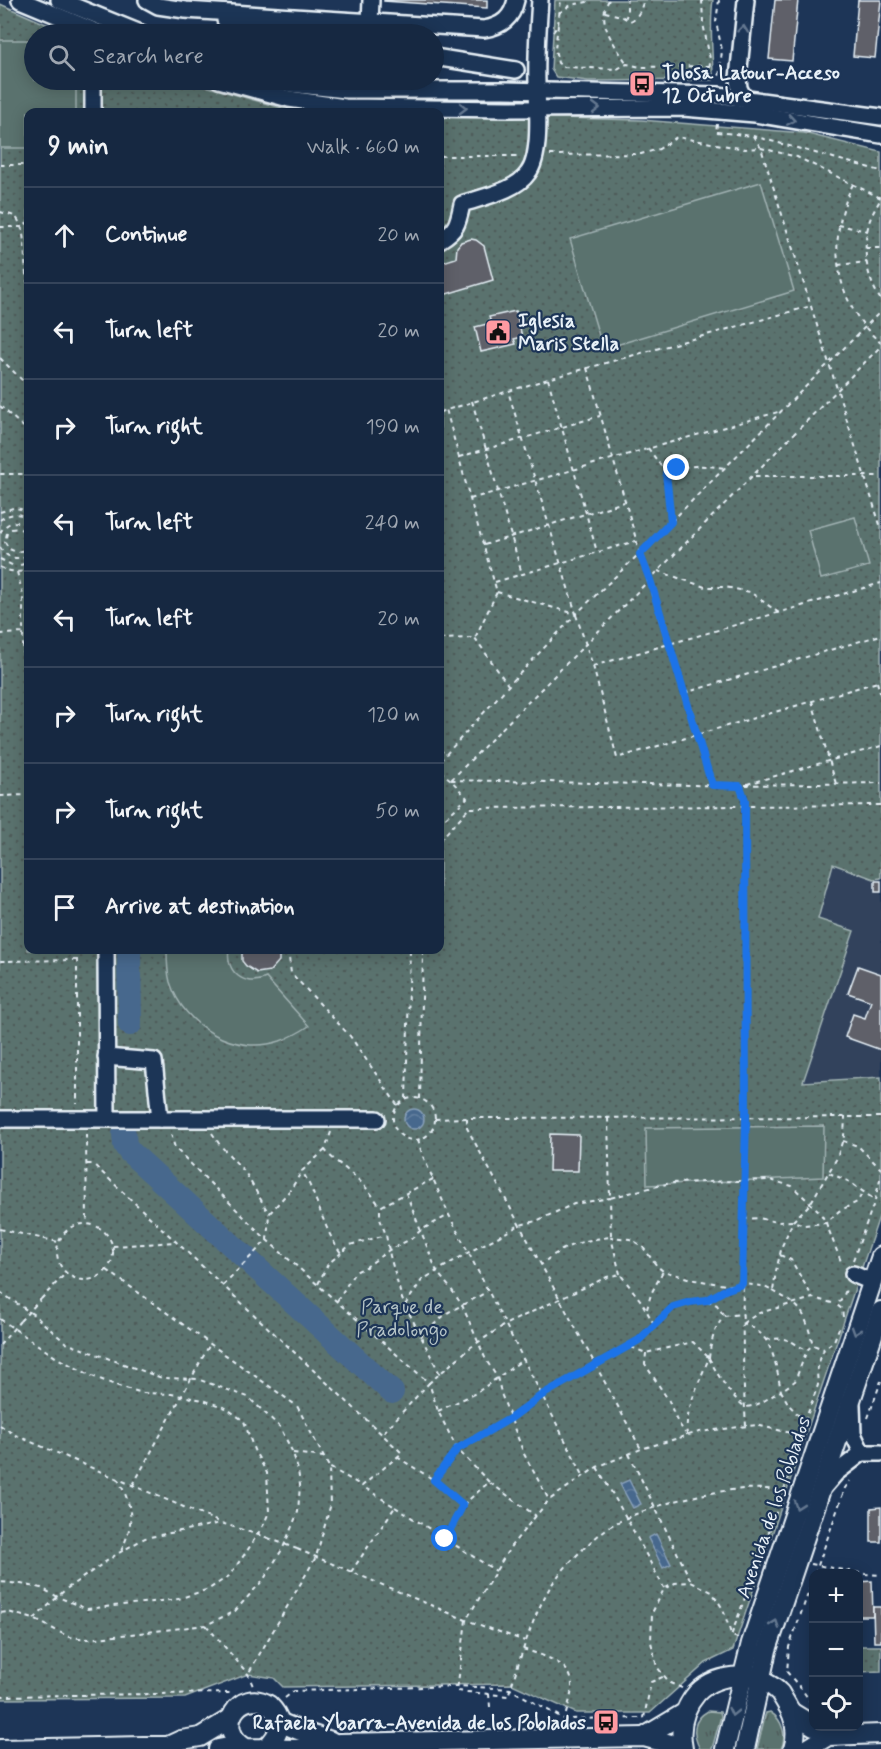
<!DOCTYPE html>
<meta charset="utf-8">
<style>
body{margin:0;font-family:Mynerve,sans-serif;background:#1f3048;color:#f1f3f6}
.controls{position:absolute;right:18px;bottom:18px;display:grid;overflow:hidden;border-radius:12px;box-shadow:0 3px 15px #0003}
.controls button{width:54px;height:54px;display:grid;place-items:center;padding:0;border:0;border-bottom:2px solid #35445a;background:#162841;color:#f1f3f6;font:30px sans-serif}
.stop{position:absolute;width:18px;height:18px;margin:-14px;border:4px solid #1a73e8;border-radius:50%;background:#fff}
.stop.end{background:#1a73e8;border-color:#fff;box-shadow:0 2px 6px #0008}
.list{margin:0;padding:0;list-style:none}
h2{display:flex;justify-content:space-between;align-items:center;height:78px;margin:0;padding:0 24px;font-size:26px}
h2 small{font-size:20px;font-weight:400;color:#9ea6b1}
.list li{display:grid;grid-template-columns:39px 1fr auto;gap:18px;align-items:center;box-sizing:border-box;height:96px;padding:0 24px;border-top:2px solid #35445a}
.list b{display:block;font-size:22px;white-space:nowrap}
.list em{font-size:20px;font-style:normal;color:#9ea6b1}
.icon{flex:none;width:33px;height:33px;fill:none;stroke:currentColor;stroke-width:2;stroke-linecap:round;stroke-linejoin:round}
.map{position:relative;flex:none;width:881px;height:1749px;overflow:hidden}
.search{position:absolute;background:#162841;box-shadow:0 3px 15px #0003;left:24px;top:24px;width:420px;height:66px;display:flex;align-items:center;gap:15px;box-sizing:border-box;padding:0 21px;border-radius:33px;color:#9ea6b1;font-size:22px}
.panel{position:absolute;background:#162841;box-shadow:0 3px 15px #0003;left:24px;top:108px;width:420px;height:846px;border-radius:12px}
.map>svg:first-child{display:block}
.built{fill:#30425c}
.grass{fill:url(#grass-tufts);stroke:#a1b2b3;stroke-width:1.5}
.park{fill:url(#park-dots);stroke:#a1b2b3;stroke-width:1.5}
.pitch{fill:#5a726e;stroke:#a1b2b3;stroke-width:1.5}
.water{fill:url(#water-waves);stroke:#879fb8;stroke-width:1.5}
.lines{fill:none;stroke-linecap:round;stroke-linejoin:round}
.river{stroke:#47688d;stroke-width:24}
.building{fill:#5e6169;stroke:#e8f1f8;stroke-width:1.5}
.minor-casing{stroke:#e8f1f8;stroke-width:20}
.major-casing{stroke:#e8f1f8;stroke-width:22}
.path{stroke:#e8f1f8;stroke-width:2;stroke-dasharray:4.5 4.5;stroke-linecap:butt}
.minor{stroke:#1d3557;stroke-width:15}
.major{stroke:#1d3557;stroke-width:18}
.path-bridge{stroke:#e8f1f8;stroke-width:2;stroke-dasharray:4.5 4.5;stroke-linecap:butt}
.oneway{stroke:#64778f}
.route{stroke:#1a73e8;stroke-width:8}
.labels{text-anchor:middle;stroke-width:4.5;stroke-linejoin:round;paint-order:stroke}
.poi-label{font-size:20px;font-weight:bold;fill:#e8f1f8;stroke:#1d3557;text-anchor:start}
.park-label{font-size:20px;fill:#b6c5c8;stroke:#1d3557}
.street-label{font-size:20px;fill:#e8f1f8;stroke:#1d3557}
</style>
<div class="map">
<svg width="881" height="1749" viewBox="0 0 881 1749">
<defs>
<pattern id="grass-tufts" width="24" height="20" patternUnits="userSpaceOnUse" patternTransform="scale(1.5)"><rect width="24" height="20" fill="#5a726e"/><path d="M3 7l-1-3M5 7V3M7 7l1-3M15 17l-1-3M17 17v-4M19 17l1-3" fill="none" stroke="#4f5b5a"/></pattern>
<pattern id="park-dots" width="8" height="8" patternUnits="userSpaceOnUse" patternTransform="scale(1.5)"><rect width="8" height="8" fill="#5a726e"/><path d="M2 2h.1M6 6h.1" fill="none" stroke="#4f5b5a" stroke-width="1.8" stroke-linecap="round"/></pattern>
<pattern id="water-waves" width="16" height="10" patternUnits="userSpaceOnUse" patternTransform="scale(1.5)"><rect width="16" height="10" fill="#47688d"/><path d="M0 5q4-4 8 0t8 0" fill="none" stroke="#627e9e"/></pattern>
</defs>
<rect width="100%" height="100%" fill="#1d3557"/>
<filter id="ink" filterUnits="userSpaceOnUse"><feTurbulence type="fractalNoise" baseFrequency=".0167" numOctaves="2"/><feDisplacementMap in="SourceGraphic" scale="12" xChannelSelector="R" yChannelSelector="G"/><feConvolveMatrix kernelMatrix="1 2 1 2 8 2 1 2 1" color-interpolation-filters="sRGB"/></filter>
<g filter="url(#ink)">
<!-- built -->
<polygon class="built" points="833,864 874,879 881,878 881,1077 803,1082 854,932 818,919"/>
<!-- grass -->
<g class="grass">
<path d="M708 1711 720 1712 721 1716 712 1749H700C692 1734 692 1720 708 1711Z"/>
<path d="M770 1712C783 1720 787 1736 781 1749H757L765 1716 766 1713Z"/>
</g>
<!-- park -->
<g class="park">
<path d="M555 0H713C709 26 713 53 713 80L588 81 556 77 551 69Z"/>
<polygon points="0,4 69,34 34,34 34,80 185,80 292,111 340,112 28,112 28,950 440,950 440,115 641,120 804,133 881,152 881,878 874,879 833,864 818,919 854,931 803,1082 881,1077 881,1211 733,1650 706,1663 650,1713 576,1713 512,1684 283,1687 274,1678 248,1674 185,1698 0,1699"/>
<polygon points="859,1646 881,1646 881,1671 859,1672"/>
</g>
<!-- pitch -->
<g class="pitch">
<polygon points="0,40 34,40 34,80 76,80 76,112 28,112 28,148 0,148"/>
<polygon points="761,182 794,291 603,349 570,239"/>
<polygon points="855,517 869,566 821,579 808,530"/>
<path d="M167 950H229C225 972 245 988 266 978L309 1026C300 1032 291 1037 280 1041 235 1056 184 1027 170 982 167 971 167 960 167 950Z"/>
<polygon points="824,1126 823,1177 647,1185 646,1128"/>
</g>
<!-- water -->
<g class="water">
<circle cx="414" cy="1119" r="10"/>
<polygon points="629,1480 641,1504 633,1508 620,1484"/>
<polygon points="656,1534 671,1564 663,1568 648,1538"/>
</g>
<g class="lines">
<!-- river -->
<g class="river">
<polyline points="129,950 130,1024"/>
<polyline points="124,1134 125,1145 130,1152 392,1392"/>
</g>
</g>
<!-- building -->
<g class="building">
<polygon points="384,0 487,0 487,8 384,1"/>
<polygon points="775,0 798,0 792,61 769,59"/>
<polygon points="858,0 881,0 875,58 853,56"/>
<polygon points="471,239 476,240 484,246 493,280 440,296 440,263 456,258 457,247 461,242"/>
<polygon points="516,311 522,337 514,339 516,344 481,352 475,327 491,323 489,317"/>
<rect x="875" y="881" width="6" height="11"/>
<polygon points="242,950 279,950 279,961 270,971 257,973 246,966 242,961"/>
<polygon points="858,966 881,974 881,1050 845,1037 853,1014 865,1018 871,1001 848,993"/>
<polygon points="550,1134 579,1135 578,1171 549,1171"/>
<polygon points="881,1507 881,1542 871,1542 871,1508"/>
<polygon points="872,1581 873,1616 858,1616 858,1582"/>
<polygon points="873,1607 881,1607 881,1642 874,1642"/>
</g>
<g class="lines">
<defs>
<g id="minor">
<polyline points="20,0 102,34"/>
<polyline points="59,0 143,34"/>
<path d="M147 0 158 6 185 10 484 29C502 26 512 18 516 0"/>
<polyline points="225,20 305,34"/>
<polyline points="365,34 370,22 371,0"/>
<polyline points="434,57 516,70"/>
<polyline points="219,80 289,99 345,107 509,109 683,108 755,114 881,135"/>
<polyline points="272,80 290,84 346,90 504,90 718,95 881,117"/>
<polyline points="744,98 739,88 738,78 746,0"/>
<polyline points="93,112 93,80"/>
<path d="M440 240C457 230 458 223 462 204 482 197 516 191 528 173 542 155 537 106 537 83 536 55 538 28 540 0"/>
<polyline points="106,950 107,1119"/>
<polyline points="106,1057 154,1061 160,1119"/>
<polyline points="0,1119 377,1119"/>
<polyline points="853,1274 872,1282"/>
<polyline points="852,1405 853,1434 862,1453"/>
<polyline points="824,1487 836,1473 862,1453 881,1453"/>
</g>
<g id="major">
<polyline points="791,1712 814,1726"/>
<polyline points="279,1722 298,1730 331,1741"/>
<polyline points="644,1737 684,1713"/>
<polyline points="168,1746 181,1740 200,1737 230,1719"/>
<path d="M265 1748C274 1741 280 1733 279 1721 278 1715 273 1709 269 1705 240 1686 212 1729 246 1748L297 1749 340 1743 644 1737 682 1747"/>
<polyline points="0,1749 144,1746 168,1746 175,1749"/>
<polyline points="218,1749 239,1745"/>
<path d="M683 1749C679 1729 683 1709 697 1693 718 1671 759 1671 780 1693 782 1697 785 1701 787 1705 795 1717 798 1735 793 1749"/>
<polyline points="725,1749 751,1643 881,1256"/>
<polyline points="745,1749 767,1650 881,1311"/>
<polyline points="807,1749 828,1736 881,1734"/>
</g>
</defs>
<!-- minor casing -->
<use href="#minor" class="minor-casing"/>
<!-- major casing -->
<use href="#major" class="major-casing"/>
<!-- path -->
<g class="path">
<path d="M609 0C595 23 615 44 627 64"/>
<polyline points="702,0 703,23 710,59 709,80"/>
<polyline points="719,0 716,22 722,50 719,80"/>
<path d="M605 12 621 16 630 21C639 18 641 8 644 0"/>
<polyline points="559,13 571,5 587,2 589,0"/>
<polyline points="625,19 627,14 627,0"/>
<polyline points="558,25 555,49 558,63 564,67 617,69 627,64 641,67 710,66"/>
<polyline points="553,32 558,25 561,0"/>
<polyline points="717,124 716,132 753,136 881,171"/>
<polyline points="753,136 761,148 881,528"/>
<path d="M550 155 641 154 659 149 677 137 745 149 761 148 797 157 881 198C877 206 871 215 869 223 862 249 866 278 881 300"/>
<polyline points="440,156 521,156"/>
<polyline points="0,165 28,165"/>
<path d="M853 184C826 239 833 302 881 343"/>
<path d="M0 212C4 213 10 214 14 216 29 226 22 267 28 284"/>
<polyline points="838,225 868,231"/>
<polyline points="0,227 23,227 28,222"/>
<polyline points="866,248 881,248"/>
<polyline points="838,265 867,262"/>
<polyline points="0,358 28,386"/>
<polyline points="587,368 640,553 649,580 712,785"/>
<polyline points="548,379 597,552"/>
<polyline points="472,401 522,574"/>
<polyline points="0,406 28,431"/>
<polyline points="440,412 548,379 811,306"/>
<polyline points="648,448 666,473 668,505 671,522"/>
<polyline points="459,457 600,416"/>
<path d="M666 473C686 464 704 465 725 468"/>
<polyline points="0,474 28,474"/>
<polyline points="755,476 881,476"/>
<polyline points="470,499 778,412"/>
<polyline points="0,512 13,508 28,510"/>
<path d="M0 520C9 513 18 513 28 517"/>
<path d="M11 529C19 527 26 530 28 538"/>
<path d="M0 533C6 522 17 519 28 525"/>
<polyline points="7,533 5,542 9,549 17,552 24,550"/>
<polyline points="484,545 624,502"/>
<path d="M0 547C6 558 17 561 28 555"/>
<polyline points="27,547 28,543"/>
<polyline points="0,559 14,566"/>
<polyline points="20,565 28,563"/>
<path d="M0 567C9 572 19 573 28 570"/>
<polyline points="658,571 705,587 725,587 750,592 779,613"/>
<polyline points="17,572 23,595 23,678"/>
<polyline points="495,582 636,541"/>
<polyline points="497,592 576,614 508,391"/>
<polyline points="576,615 593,666 617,758 881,681"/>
<polyline points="0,634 28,633"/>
<polyline points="475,638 508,685"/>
<polyline points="440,639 475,638 497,592 470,499 446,409"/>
<polyline points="593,666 881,583"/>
<polyline points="877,682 881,696"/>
<polyline points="684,693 881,635"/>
<polyline points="812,701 836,784"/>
<polyline points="440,749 445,755"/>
<polyline points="440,761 508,686 576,614 640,553 881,311"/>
<polyline points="440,771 451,780 467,798 440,823"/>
<polyline points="451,780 881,346"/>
<polyline points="451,780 739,786"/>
<polyline points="745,785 881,783"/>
<polyline points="0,796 28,795"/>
<polyline points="440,840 469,808 881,805"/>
<polyline points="77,950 77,1104"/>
<polyline points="288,950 291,973 350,1036 398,1106"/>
<polyline points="0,961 77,960"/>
<circle cx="414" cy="1119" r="21"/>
<polyline points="406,1099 410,950"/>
<polyline points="420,1099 423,950"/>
<polyline points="467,1118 467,1128 641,1449"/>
<polyline points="608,1118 610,1198 641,1190 671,1183 770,1180 792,1186 820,1212 826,1223 842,1264"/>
<polyline points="435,1119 467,1118 881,1117"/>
<path d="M331 1132 325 1150C331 1158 339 1163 347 1170 361 1181 371 1192 380 1207"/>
<polyline points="212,1133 220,1145 245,1172 269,1214"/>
<polyline points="86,1134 87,1223"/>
<polyline points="171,1134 175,1148 267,1240 429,1383 383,1433"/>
<polyline points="418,1139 422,1154 449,1215 583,1475"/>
<polyline points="843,1141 858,1146 881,1169"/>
<path d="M325 1150 302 1171C318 1197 323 1229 341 1253L350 1245 386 1235"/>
<polyline points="87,1164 93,1164 402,1453 362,1486 329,1467"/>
<polyline points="829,1173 848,1181 875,1200"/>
<polyline points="433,1179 380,1207 380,1219 386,1235 390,1256 402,1299 440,1374"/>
<polyline points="406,1193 437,1272 451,1289 462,1305 486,1360 497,1377 502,1396 524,1454 549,1500"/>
<polyline points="743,1219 759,1218 777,1222 793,1221 804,1225 826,1223 839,1211 857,1202 864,1191"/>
<circle cx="85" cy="1252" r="28"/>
<polyline points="0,1229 58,1242"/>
<polyline points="113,1246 176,1242"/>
<polyline points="780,1255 791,1260 813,1298"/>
<polyline points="853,1260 875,1200 881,1175"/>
<polyline points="107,1270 297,1406 329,1467 330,1507 316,1557 248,1674"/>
<polyline points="620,1274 611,1237 630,1239 642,1246 657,1266 663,1271 695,1280 732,1286"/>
<polyline points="318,1284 328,1264 341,1253"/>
<polyline points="223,1285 267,1240 269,1214 291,1189 302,1171"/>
<path d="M773 1291C804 1308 804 1311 813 1345L824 1349"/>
<polyline points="0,1292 34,1315 66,1343 162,1378 197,1379 248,1397 280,1427 293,1453 298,1470 300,1485 298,1512 283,1548 264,1579 235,1611 206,1625 89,1639 69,1637 34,1619 8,1612 0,1613"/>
<polyline points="41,1299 66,1273"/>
<polyline points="707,1300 717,1305 724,1316"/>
<polyline points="337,1301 355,1272 366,1267 389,1250 411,1239 421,1230 449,1215"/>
<path d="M405 1305 422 1280 469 1252 520 1225 536 1221 574 1204 610 1198 611 1237C583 1240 563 1245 541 1265"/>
<polyline points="647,1309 651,1294 663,1271"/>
<polyline points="843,1317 842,1309 837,1305 844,1295 847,1287"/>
<polyline points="0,1319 57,1358 92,1376 115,1385 143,1393 171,1394 203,1400 226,1408 244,1421 254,1450 267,1473 269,1512 264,1524 247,1551 229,1576 209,1589 178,1599 87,1609 58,1597 41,1588 21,1584 0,1582"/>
<polyline points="743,1323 759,1313 813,1298 836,1304"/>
<polyline points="420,1337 447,1313 487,1292"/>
<path d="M766 1340C791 1336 787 1341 807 1350"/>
<polyline points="0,1345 20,1321"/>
<polyline points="631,1347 646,1353 693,1342 709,1358"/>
<polyline points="646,1353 645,1364 669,1401 676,1419 685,1433"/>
<path d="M709 1358C711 1341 714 1329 724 1316L743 1314"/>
<polyline points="438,1411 476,1393 524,1359"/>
<polyline points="807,1418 801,1418 789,1405 781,1391 795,1381 807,1350 813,1345"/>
<polyline points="868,1418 881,1381"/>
<polyline points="0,1425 15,1435 221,1523 268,1538"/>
<path d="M746 1426C739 1323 745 1219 746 1116 746 1013 745 909 745 806L740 786 881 746"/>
<path d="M687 1435C684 1413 700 1379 709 1358 719 1377 728 1393 745 1407 760 1406 767 1398 781 1391 777 1371 774 1342 756 1330 752 1327 747 1325 743 1323"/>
<polyline points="293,1453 323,1457"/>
<polyline points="629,1454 691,1581"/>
<polyline points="397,1457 434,1480 463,1505 445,1539"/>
<polyline points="597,1467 627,1519 664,1588"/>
<path d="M117 1478C133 1506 135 1522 121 1551"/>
<polyline points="434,1480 457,1449 511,1418 542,1395 639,1340 673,1307 690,1302 707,1300 725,1290 742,1284 762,1286 773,1291 776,1271 782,1246 793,1221 810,1204 837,1158 844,1136 845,1117"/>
<polyline points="489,1482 457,1449 438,1411 429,1383 471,1347 506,1324 607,1277 620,1274 641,1301 655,1326"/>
<polyline points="133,1485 210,1344"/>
<polyline points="463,1505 489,1482 536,1516"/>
<polyline points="395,1507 496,1571"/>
<polyline points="297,1549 466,1620 525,1641"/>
<polyline points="811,1564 865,1574 881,1575"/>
<polyline points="351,1572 395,1507 362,1486"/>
<polyline points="815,1574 845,1488 850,1481"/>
<polyline points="814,1577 789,1647 787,1672 803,1691 814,1707"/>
<polyline points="34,1619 66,1589 117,1554 145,1538 221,1523"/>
<polyline points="206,1625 248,1674 253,1686"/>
<polyline points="738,1638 731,1636 783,1493 796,1453 800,1435 818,1385 817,1372 819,1362 824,1349 834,1341 839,1328"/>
<path d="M523 1649C540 1655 573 1662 572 1686 572 1696 567 1708 565 1718"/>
<polyline points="682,1688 670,1683 657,1667 651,1642 652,1613 664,1589 675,1583 691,1582 712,1592 723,1609 731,1634"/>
<polyline points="489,1694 457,1691 466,1620 511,1546 549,1500 597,1467 641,1449 699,1432 756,1425 800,1435"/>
<polyline points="0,1696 231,1693"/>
<polyline points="285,1698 294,1691 458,1686 510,1689 564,1719 644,1718"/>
<path d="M490 1707 489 1694 508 1696C520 1660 530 1622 549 1589 559 1571 596 1534 614 1524 652 1504 722 1486 765 1489 771 1489 777 1491 783 1493"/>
<polyline points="644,1718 651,1682 665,1676"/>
</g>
<!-- minor -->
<use href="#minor" class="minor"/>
<!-- major -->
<use href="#major" class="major"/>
<!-- path-bridge -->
<g class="path-bridge">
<polyline points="20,1321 41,1299"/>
<polyline points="268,1538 297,1549"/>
</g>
</g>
<!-- one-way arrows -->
<defs><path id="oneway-chevron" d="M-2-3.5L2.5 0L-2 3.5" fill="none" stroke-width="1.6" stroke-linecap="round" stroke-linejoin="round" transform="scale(1.5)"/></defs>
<g class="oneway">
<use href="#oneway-chevron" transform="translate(743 29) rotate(-84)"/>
<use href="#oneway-chevron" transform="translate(463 108) rotate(1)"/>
<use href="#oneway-chevron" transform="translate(596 108)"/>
<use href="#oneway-chevron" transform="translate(791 120) rotate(9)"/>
<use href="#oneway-chevron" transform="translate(856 1331) rotate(108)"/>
<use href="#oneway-chevron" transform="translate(798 1505) rotate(109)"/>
<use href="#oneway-chevron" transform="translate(775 1624) rotate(-71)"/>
<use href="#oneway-chevron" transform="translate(733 1712) rotate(103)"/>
</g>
</g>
<g class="lines" filter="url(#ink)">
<!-- route -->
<polyline class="route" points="445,1539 463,1505 434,1480 457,1449 511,1418 542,1395 639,1340 673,1307 690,1302 707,1300 725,1290 742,1284 746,1118 745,800 740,786 712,785 650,580 640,554 671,522 666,473 677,468"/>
</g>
<!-- icons -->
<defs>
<symbol id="bus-square" viewBox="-11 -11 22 22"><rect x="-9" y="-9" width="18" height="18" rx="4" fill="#ff9aa2" stroke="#1d3557"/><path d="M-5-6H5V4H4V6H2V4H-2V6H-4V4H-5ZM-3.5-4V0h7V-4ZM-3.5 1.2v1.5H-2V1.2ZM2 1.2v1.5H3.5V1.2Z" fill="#111"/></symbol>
<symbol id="civic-square" viewBox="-11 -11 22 22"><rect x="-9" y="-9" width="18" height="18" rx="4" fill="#ff9aa2" stroke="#1d3557"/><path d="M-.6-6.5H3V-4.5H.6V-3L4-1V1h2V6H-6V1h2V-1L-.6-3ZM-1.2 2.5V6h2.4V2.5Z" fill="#111"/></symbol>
</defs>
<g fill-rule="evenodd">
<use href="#bus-square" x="627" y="69" width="30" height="30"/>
<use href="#civic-square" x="483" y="317" width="30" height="30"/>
<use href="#bus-square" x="591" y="1707" width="30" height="30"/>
</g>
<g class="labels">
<!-- poi labels -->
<g class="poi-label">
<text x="662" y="79">Tolosa Latour-Acceso<tspan x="662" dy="23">12 Octubre</tspan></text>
<text x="518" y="327">Iglesia<tspan x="518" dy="23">Maris Stella</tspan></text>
<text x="586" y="1729" text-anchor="end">Rafaela Ybarra-Avenida de los Poblados</text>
</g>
<!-- park labels -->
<g class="park-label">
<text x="402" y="1313">Parque de<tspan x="402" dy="23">Pradolongo</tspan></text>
</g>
<!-- street labels -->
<g class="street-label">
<text transform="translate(773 1507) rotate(-71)" y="7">Avenida de los Poblados</text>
</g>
</g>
</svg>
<div class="controls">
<button>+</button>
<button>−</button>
<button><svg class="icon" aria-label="locate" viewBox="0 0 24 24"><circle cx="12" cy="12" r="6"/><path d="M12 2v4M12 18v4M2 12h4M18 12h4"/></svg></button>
</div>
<div class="stop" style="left:445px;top:1539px"></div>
<div class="stop end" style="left:677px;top:468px"></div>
<div class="search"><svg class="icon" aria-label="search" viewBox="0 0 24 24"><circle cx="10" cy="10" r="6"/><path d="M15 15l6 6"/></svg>Search here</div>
<section class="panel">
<h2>9 min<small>Walk · 660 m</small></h2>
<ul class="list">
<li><svg class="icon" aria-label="ahead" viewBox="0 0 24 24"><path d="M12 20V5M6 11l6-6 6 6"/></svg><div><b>Continue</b></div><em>20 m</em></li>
<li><svg class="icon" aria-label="left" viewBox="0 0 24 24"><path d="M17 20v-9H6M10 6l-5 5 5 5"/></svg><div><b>Turn left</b></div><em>20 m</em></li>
<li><svg class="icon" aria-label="right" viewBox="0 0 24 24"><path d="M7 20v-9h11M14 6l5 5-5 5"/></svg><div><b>Turn right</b></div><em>190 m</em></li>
<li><svg class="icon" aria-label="left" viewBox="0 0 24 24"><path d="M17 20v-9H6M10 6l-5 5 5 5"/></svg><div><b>Turn left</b></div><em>240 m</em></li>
<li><svg class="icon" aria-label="left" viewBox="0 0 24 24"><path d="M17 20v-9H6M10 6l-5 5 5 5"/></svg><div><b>Turn left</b></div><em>20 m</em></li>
<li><svg class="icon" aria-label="right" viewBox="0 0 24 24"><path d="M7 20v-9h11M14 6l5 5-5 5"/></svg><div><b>Turn right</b></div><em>120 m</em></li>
<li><svg class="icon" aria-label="right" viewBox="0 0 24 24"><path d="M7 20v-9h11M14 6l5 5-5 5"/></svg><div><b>Turn right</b></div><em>50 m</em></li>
<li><svg class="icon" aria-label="arrive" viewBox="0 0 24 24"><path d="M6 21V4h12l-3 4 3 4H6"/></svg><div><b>Arrive at destination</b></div></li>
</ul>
</section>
</div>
